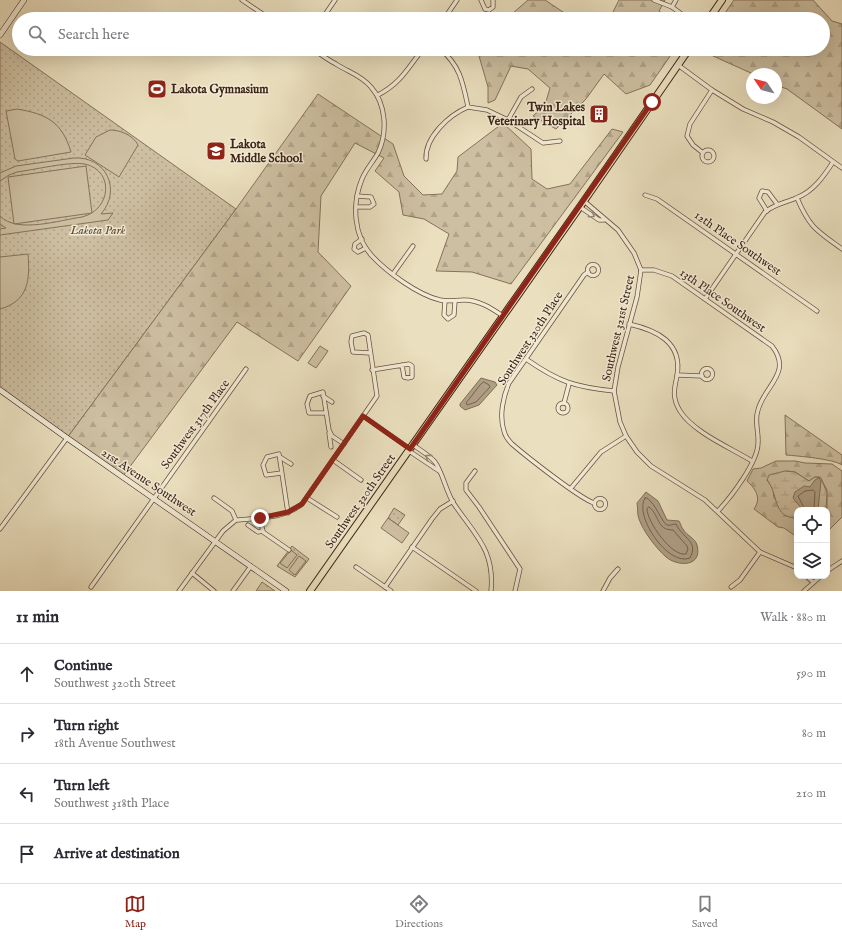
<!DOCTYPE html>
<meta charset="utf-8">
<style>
body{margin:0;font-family:"IM FELL English",serif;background:#f7f7f7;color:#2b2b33}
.controls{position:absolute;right:12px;bottom:12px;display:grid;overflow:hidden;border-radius:8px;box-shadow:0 4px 16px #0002}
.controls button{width:36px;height:36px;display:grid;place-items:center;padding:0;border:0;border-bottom:1px solid #e1e1e2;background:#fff;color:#2b2b33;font:20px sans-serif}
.compass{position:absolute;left:746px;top:68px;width:36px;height:36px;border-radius:50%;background:#fff;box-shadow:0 4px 16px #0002;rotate:305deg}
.stop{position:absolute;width:12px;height:12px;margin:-9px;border:3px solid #8f2418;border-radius:50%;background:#fff}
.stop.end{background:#8f2418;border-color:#fff;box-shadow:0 1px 4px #0008}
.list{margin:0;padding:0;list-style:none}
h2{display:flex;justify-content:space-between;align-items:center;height:52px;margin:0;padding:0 16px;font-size:17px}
h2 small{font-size:13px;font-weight:400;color:#7c7c81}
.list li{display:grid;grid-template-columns:26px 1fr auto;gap:12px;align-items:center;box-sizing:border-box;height:60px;padding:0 16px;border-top:1px solid #e1e1e2}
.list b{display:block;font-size:15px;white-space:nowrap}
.list p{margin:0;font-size:13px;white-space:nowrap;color:#7c7c81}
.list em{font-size:13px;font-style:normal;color:#7c7c81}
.icon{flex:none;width:22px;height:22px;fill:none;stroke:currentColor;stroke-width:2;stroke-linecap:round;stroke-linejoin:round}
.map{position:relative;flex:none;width:842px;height:591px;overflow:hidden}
.search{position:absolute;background:#fff;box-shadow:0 4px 16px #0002;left:12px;right:12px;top:12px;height:44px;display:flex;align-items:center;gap:10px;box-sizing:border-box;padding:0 14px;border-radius:22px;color:#7c7c81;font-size:15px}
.sheet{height:292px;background:#fff}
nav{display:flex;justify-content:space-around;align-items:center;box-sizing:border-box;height:56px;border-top:1px solid #e1e1e2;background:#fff;font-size:11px;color:#7c7c81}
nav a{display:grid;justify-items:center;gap:2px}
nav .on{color:#8f2418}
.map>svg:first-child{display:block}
.grass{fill:url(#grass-dots);stroke:#85725b}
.forest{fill:url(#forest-firs);stroke:#85725b}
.wetland{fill:url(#wetland-marsh);stroke:#85725b}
.garden{fill:#cdbfa1;stroke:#85725b}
.water{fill:#af9f85;stroke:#816e58}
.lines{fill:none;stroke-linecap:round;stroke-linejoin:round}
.shore{stroke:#76624d;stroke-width:1}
.street-casing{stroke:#68533f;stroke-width:5}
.secondary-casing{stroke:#3d2415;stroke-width:6}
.primary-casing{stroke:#3d2415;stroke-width:8}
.street{stroke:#f1ead5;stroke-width:3.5}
.secondary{stroke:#f1ead5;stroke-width:5}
.primary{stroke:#eadfbe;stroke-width:6}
.oneway{stroke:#978775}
.route{stroke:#8f2418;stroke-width:5}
.labels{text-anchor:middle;stroke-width:3;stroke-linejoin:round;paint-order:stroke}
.poi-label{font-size:12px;font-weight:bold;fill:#3d2415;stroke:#f1ead5;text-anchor:start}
.park-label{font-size:12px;font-style:italic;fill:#614b38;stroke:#f1ead5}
.street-label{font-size:12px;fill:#3d2415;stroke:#f1ead5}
</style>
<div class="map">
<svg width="842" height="591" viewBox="0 0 842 591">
<defs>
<pattern id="grass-dots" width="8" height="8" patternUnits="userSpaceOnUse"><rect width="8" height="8" fill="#cdbfa1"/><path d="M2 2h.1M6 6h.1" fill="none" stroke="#b1a48a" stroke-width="1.8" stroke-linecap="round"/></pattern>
<pattern id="forest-firs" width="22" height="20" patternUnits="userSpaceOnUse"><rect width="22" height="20" fill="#cdbfa1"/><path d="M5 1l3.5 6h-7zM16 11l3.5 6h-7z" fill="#b1a48a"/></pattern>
<pattern id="wetland-marsh" width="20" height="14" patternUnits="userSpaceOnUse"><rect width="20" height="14" fill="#cdbfa1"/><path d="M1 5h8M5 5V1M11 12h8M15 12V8" fill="none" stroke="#b1a48a"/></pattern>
</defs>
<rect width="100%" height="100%" fill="#eadfbe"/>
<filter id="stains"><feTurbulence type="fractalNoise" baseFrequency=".005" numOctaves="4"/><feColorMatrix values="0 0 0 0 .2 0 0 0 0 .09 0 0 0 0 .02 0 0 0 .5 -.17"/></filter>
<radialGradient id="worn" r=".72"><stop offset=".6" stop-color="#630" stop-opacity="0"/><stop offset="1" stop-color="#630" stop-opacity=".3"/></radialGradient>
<!-- grass -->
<g class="grass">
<polygon points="0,42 236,209 67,438 0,390"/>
<polygon points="394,508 405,515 398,525 388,518"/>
<polygon points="292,546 309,559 295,577 277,566"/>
</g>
<!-- forest -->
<g class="forest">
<polygon points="528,0 545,0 569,16 610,18 619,0 665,0 659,11 669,19 510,19 512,14"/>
<polygon points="734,0 813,0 832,21 842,24 842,129 787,89 776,85 776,74 753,74 700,50 823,49 823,19 721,19"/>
<polygon points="477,49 675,49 650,85 626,94 604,74 586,99 556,129 533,116 545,105 550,88 528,69 511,66 495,100 488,103 488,87"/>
<polygon points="318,94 393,144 404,176 423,195 442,194 457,171 458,157 503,123 531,149 532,179 547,189 570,184 612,129 623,132 511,284 472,272 436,271 449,234 424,219 403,215 399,192 375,171 384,158 355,143 321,196 318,252 351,286 298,361 237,322 123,476 67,438 236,209"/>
<path d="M785 415 842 455V465C834 459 798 456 786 455Z"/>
<path d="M776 461H795L805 463 832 464 842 471V517L827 532V490L820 477H815L809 481 795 472 787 471 767 480 773 489 774 498 793 518H797V537L784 528 778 527 754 509C762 498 755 488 747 481L753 469 761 468Z"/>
<polygon points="262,582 275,591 256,591"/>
</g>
<!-- wetland -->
<path class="wetland" d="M785 471 795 472 809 481 815 477 821 478 827 493 826 510H797V518C772 518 779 494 767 480L769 475Z"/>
<!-- garden -->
<g class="garden">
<path d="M17 109C47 114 62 122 71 152L18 161 15 159 6 111Z"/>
<path d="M110 130C120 130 133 135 138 145L119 177 85 155 96 137Z"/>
<path d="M74 158C106 156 122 190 101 214L113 213 108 220 0 235V229L6 228 0 224V216C17 234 60 220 82 217 111 210 115 171 85 164 70 161 33 170 17 172L9 175 0 181V173L16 166Z"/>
<polygon points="86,166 92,213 14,224 8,177"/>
<path d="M28 254C30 279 29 301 0 309V257Z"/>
<polygon points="320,346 328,351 316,368 308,363"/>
<polygon points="388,518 409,533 402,543 381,528"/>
<polygon points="291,550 297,555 287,568 280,563"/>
<polygon points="299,556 306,561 295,575 289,570"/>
</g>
<!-- water -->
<g class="water">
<polygon points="481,378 495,382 497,385 479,405 465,410 460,406 460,404"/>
<polygon points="819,478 821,481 818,510 802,509 793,498 795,492 804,486 810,487 815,480"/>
<path d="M646 492 658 501 667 520 679 521C681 524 681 527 683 529 687 536 695 538 697 545 703 567 678 567 666 557 656 548 643 531 639 519 637 514 638 508 637 503Z"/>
</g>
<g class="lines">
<!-- shore -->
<g class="shore">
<polygon points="484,382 489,385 490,387 476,402 467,405 466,403 480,385"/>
<path d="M645 498H647C656 504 662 523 667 525 670 526 673 524 676 524 683 539 699 541 690 558 668 567 633 515 645 498Z"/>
<path d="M649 507C660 515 656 530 673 530L687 546 688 549 686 554C672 557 647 522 647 509Z"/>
<polyline points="805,510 798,496 805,491 813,490 815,492 814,510"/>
</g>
<defs>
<g id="street">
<polyline points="242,0 270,19"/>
<polyline points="481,0 485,9 489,10 493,7 493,0"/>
<polyline points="654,0 672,7 688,19"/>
<polyline points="672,7 676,0"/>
<polyline points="322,19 335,0"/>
<polyline points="444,19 457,0"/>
<path d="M313 49C320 54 328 60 336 64 348 72 361 75 371 87 386 104 388 132 378 153 373 162 366 169 362 179 352 203 353 236 372 256 387 272 418 295 440 300 448 302 456 300 464 300 479 300 491 308 503 316"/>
<path d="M440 49C460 65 463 83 468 107L487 110 508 120 543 143 560 141"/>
<polyline points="678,65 712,90 743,109 773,122 799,137 842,168"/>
<path d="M378 95C401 83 407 69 423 49"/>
<polyline points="508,120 521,97 532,89"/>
<circle cx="708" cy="156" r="6"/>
<polyline points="703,153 693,145 687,136 690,124 712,90"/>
<path d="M426 159C425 137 449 115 468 107"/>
<polyline points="645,195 657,199 817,311"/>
<path d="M797 198C810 228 816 230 842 249"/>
<polyline points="584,201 618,230 634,253 641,270"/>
<polyline points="356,207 370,207 374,204 371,197 357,196"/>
<polyline points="580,207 599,220 604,220"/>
<polyline points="767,211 759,198 762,191 768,192 777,204"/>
<polyline points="362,239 355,244 354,249 358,252 366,248"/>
<circle cx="593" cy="270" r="5.5"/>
<polyline points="641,270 637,297 618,367 614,391 620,422 626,436 637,452 651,466 705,500 760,552 797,568"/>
<path d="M641 270H654L672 276 772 346C793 373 764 386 758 410 754 421 759 432 758 443 758 462 731 497 718 511"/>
<path d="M588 272 584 275 509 383C503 397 499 416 504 431 505 436 508 440 512 444 526 456 579 498 594 503"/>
<polyline points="393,274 413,246"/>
<path d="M705 299 765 212C775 204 785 203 796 198 813 192 824 176 833 162"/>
<polyline points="445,301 444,315 448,319 454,315 455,301"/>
<path d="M629 324C656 330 683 342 677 376 674 389 672 398 680 411 693 432 731 448 752 461"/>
<path d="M526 359C559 382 575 387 614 391"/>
<circle cx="707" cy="374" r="5.5"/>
<polyline points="372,370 409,364 412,366 412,377 408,378 404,377 402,365"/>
<polyline points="677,375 702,376"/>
<polyline points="323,396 332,402"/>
<circle cx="563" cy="408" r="5"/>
<polyline points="564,403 569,384"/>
<polyline points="326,413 309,413 307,404 310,396 323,392 329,430 332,436 344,444"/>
<polyline points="363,416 410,449"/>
<polyline points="329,433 331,447"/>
<path d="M413 445C420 450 429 455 435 462 443 473 446 492 454 504 475 535 495 550 491 591"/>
<polyline points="409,451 439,471"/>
<polyline points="280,457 291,464"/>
<polyline points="333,460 361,480"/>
<polyline points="475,471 466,483 466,490 479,507 520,569 515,591"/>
<polyline points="282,473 266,475 263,465 267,457 279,454 288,513"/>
<polyline points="571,488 601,452 626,436"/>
<polyline points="214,498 232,511 236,520"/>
<polyline points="307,498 337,517"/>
<circle cx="600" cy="504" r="5.5"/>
<polyline points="260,518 263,532 289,550"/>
<polyline points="248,525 258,532 263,531"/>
<polyline points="0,529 67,438"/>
<polyline points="412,547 476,591"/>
<polyline points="356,567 391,591"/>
<polyline points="827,571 842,561"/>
<polyline points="192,573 214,591"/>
<polyline points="806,576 813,582"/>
<polyline points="91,587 246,369"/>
<polyline points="385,587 432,519 440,509 453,501"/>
<polyline points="731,587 740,580 760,552"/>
<path d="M179 591 223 531 236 520C258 518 284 519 302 504L377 396 368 335 364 333 352 336 351 342 353 352 370 353"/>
<polyline points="233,591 251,566"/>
<polyline points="603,591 610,578 618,569"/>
<polyline points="804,591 821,576"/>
</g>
<g id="secondary">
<polyline points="0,35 24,0"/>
<polyline points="0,390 67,438 286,591"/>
</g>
<g id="primary">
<polyline points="709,19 722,0"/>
<polyline points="310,591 584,201 689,49"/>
</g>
</defs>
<!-- street casing -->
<use href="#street" class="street-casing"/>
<!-- secondary casing -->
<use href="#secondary" class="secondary-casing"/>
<!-- primary casing -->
<use href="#primary" class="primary-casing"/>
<!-- street -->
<use href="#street" class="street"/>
<!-- secondary -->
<use href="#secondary" class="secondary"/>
<!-- primary -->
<use href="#primary" class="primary"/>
</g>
<!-- one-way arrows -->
<defs><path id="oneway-chevron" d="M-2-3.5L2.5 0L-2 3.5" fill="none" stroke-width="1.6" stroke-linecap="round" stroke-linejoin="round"/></defs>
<g class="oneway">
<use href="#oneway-chevron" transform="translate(592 215) rotate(35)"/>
<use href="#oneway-chevron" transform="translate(428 457) rotate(-143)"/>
</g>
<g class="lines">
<!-- route -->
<polyline class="route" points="260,518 288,512 302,504 363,416 410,449 652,102"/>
</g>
<!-- icons -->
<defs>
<symbol id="stadium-square" viewBox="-11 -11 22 22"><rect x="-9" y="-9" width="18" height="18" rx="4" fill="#8f2418" stroke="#f1ead5"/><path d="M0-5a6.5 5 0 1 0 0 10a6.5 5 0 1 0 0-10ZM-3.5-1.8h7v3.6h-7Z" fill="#fff"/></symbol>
<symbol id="building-square" viewBox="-11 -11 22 22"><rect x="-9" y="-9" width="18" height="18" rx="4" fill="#8f2418" stroke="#f1ead5"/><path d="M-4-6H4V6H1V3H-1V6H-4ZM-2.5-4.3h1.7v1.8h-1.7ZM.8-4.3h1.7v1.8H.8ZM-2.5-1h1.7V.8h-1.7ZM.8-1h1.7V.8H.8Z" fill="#fff"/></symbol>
<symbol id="school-square" viewBox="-11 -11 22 22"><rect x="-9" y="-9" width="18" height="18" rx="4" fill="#8f2418" stroke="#f1ead5"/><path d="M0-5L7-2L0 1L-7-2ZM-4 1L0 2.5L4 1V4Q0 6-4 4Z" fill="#fff"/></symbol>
</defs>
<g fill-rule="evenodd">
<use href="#stadium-square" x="146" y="78" width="22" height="22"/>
<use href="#building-square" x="588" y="103" width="22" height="22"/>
<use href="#school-square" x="205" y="140" width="22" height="22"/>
</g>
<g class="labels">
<!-- poi labels -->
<g class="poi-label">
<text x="171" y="93">Lakota Gymnasium</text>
<text x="585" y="111" text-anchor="end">Twin Lakes<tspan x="585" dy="14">Veterinary Hospital</tspan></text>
<text x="230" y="148">Lakota<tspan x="230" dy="14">Middle School</tspan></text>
</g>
<!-- park labels -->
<g class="park-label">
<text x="98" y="234">Lakota Park</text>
</g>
<!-- street labels -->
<g class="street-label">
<text transform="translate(738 243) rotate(35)" y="4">12th Place Southwest</text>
<text transform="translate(723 300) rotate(35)" y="4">13th Place Southwest</text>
<text transform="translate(618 328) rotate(-77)" y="4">Southwest 321st Street</text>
<text transform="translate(530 338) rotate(-57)" y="4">Southwest 320th Place</text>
<text transform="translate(195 424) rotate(-54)" y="4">Southwest 317th Place</text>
<text transform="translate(149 482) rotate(34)" y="4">21st Avenue Southwest</text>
<text transform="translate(360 501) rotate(-55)" y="4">Southwest 320th Street</text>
</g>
</g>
<rect width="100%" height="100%" filter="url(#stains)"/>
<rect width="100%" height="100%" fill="url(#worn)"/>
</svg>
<div class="controls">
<button><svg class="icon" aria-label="locate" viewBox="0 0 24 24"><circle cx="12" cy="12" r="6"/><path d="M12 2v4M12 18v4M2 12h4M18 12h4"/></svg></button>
<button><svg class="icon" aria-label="layers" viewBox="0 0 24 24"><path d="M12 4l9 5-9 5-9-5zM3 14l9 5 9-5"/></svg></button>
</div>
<svg class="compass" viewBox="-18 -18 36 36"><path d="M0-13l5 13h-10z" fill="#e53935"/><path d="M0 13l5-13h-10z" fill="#7c7c81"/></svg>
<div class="stop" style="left:652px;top:102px"></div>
<div class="stop end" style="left:260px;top:518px"></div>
<div class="search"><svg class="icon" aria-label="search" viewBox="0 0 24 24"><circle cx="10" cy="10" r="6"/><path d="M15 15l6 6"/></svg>Search here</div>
</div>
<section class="sheet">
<h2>11 min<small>Walk · 880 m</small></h2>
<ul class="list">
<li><svg class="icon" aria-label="ahead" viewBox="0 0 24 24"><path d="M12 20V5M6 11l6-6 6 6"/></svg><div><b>Continue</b><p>Southwest 320th Street</p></div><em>590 m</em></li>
<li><svg class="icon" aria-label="right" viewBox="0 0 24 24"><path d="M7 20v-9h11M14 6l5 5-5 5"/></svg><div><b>Turn right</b><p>18th Avenue Southwest</p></div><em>80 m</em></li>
<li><svg class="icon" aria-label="left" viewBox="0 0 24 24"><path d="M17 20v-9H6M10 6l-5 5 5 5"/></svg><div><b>Turn left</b><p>Southwest 318th Place</p></div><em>210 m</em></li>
<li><svg class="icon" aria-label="arrive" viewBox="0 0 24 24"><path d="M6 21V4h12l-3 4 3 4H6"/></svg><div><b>Arrive at destination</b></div></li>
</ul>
</section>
<nav>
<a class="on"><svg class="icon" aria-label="map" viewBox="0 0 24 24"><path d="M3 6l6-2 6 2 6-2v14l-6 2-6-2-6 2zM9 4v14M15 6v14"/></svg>Map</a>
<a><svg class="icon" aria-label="directions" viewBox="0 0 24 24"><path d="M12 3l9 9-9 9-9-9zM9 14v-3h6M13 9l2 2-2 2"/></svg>Directions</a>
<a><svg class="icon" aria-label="saved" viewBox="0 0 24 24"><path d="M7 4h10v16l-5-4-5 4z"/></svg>Saved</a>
</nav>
